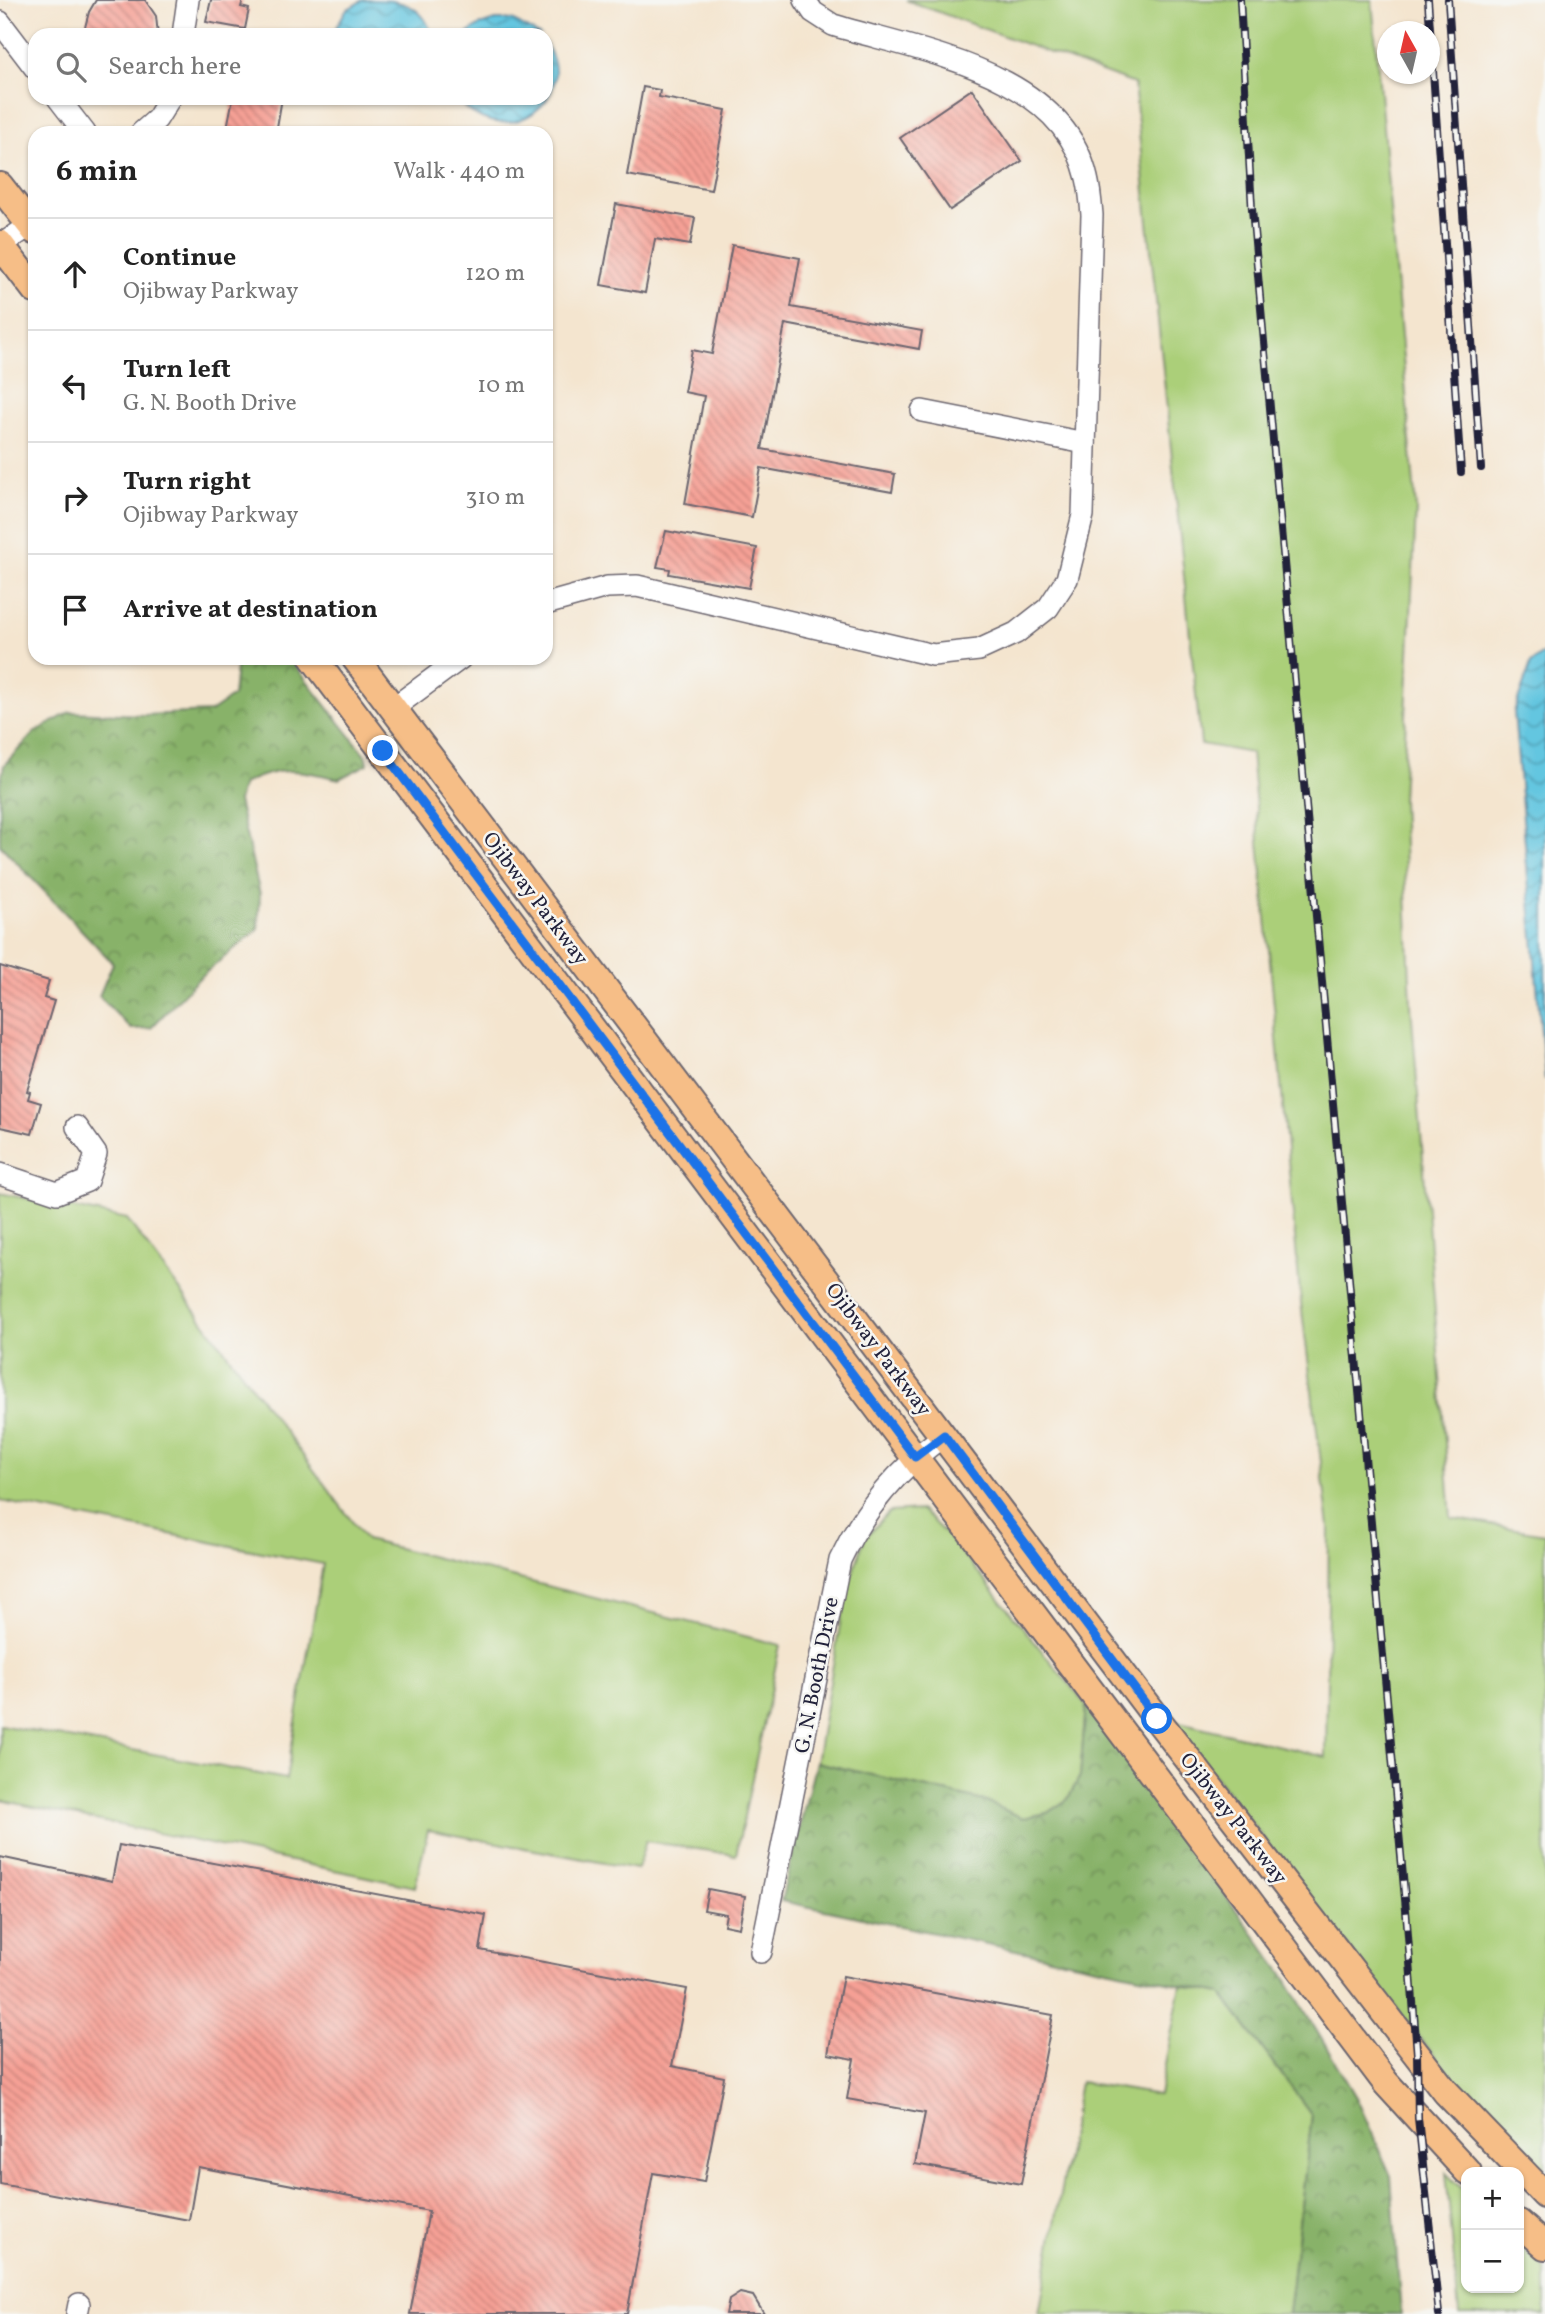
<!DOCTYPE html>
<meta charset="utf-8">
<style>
body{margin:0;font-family:Vollkorn,serif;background:#f6f6f6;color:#222}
.controls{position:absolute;right:21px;bottom:21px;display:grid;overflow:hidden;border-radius:14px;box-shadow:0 2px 5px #0004}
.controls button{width:63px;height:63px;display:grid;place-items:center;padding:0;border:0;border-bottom:2px solid #e0e0e0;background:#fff;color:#222;font:35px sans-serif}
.compass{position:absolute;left:1377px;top:21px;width:63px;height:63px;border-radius:50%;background:#fff;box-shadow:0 2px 5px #0004;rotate:352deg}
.stop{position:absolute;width:21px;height:21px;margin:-16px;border:5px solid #1a73e8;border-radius:50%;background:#fff}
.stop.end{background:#1a73e8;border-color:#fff;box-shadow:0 2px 7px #0008}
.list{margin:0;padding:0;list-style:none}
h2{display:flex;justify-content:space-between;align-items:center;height:91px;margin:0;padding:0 28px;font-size:30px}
h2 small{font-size:23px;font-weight:400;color:#767676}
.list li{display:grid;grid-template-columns:46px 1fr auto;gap:21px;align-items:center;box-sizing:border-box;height:112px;padding:0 28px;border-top:2px solid #e0e0e0}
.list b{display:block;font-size:26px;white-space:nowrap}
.list p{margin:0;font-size:23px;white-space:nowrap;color:#767676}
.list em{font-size:23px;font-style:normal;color:#767676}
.icon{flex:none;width:38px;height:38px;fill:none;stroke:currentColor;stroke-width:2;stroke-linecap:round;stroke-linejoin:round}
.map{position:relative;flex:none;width:1545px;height:2314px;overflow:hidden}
.search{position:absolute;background:#fff;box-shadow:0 2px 5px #0004;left:28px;top:28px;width:525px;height:77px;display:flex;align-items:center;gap:18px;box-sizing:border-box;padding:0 24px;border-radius:21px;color:#767676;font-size:26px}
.panel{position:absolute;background:#fff;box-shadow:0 2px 5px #0004;left:28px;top:126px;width:525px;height:539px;border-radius:21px}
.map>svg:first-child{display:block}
.green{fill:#abcf79;stroke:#66785a;stroke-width:2}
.forest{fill:url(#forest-crowns);stroke:#556a52;stroke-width:2}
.water{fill:url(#water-waves);stroke:#42748e;stroke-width:2}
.building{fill:url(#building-back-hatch)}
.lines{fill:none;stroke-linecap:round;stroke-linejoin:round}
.minor-casing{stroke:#6c666f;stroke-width:24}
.major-casing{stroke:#6c666f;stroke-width:30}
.minor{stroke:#fff;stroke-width:21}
.major{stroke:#f6be87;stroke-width:26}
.rail-casing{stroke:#22223b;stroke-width:8}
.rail{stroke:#f6f6f2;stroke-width:5;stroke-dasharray:16;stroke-linecap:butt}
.route{stroke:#1a73e8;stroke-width:9}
.labels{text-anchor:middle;stroke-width:5;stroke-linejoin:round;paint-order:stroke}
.street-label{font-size:21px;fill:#22223b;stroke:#f6f6f2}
</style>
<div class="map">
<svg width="1545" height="2314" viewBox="0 0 1545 2314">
<defs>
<pattern id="forest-crowns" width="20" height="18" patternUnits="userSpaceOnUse" patternTransform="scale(1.75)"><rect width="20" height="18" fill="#88b269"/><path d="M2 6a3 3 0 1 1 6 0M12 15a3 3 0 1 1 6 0" fill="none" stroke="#6f9058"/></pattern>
<pattern id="water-waves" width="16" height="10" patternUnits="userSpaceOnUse" patternTransform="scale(1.75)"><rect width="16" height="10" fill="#63c6e0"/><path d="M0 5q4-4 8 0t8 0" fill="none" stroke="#51a0b7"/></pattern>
<pattern id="building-back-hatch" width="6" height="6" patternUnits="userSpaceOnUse" patternTransform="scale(1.75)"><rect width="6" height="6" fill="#f6a095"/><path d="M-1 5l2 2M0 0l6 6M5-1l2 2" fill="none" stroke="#c7827b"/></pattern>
</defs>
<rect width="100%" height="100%" fill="#f6f6f2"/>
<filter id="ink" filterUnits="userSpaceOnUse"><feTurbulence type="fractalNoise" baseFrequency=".0143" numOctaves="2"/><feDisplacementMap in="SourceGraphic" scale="14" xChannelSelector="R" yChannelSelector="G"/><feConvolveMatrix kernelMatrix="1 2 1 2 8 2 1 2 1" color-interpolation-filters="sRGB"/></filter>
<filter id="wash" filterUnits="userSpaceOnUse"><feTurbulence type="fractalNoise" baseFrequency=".00686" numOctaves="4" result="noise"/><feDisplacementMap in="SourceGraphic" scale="28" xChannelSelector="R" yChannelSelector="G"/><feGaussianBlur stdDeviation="1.57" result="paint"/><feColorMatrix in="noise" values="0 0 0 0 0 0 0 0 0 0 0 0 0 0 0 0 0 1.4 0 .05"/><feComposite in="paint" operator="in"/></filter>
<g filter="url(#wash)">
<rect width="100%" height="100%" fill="#f4e5cf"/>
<!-- green -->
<g class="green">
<polygon points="906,0 1372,0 1416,509 1402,800 1411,1005 1451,1518 1545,1534 1545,2169 1500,2132 1422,2041 1171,1720 1326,1757 1329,1527 1301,1303 1251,753 1201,744 1134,84"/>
<polygon points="0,1193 127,1219 366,1540 780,1645 736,1855 646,1841 637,1869 428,1830 415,1887 0,1800 0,1725 286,1779 323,1564 0,1501"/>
<polygon points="921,1510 950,1538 1086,1705 1080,1776 1068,1799 1047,1813 1023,1818 984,1801 816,1762 845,1596 865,1537 889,1512"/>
<polygon points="1181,1985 1221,1993 1312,2115 1288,2314 1039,2314 1080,2082 1159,2095"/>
<polygon points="1446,2173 1466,2193 1466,2288 1519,2288 1519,2244 1545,2270 1545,2314 1459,2314"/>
</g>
<!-- forest -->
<g class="forest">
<path d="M237 658H289L366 756 368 764 339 779C300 770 279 765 243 784L238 801 260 894 258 929 197 980 151 1028 131 1029 99 996 113 963 0 845V784L4 765 34 733 70 712 144 715 210 712 233 696Z"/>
<polygon points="1086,1705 1283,1974 1357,2099 1391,2176 1401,2314 1288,2314 1312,2115 1221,1993 781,1901 816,1762 984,1801 1023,1818 1047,1813 1068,1799 1080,1776"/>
</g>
<!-- water -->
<g class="water">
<path d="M363 0C394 0 422 0 432 35H332L346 10Z"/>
<polygon points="495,20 512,20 539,35 465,35 480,25"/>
<path d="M546 45C581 96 507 157 457 99L546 98Z"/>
<polygon points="1545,652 1545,1080 1514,712 1531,663"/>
</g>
<g id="blocks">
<!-- building -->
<g class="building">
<polygon points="96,0 145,0 156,16 158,35 83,35 89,12"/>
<polygon points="211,0 243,0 241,7 249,9 245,29 206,22"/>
<polygon points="643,87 660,90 659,97 726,110 711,190 627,175"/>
<polygon points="972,89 1022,161 950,210 900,138"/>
<polygon points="233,98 282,98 276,133 226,133"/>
<polygon points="616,204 695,218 690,245 655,239 645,293 601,285"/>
<polygon points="732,245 800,258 791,307 922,331 919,349 785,324 762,449 895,474 892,492 761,468 752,517 685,504 704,396 684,392 692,350 712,354"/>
<polygon points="666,531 757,548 749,588 669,574 670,569 657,567"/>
<polygon points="0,966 49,981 44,998 54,1001 27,1091 30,1092 28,1099 41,1103 32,1134 0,1127"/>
<polygon points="119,1845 486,1915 480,1950 687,1989 672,2066 724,2077 704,2182 653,2173 627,2314 410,2314 429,2211 198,2167 189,2220 0,2184 0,1857 112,1881"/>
<polygon points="708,1889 745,1896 739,1928 724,1925 726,1914 704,1910"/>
<polygon points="843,1976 1053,2015 1021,2184 915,2164 925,2113 847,2099 854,2059 828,2054"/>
<polygon points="740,2293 753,2296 764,2314 726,2314 729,2300"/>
</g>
</g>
</g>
<g filter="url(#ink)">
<use href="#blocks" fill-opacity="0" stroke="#6c666f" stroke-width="2"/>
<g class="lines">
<defs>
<g id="minor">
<polyline points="0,22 35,68"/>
<polyline points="183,35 188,0"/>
<polyline points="58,98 85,133"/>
<polyline points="141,133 157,119 170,98"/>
<polyline points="1,245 35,222"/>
<polyline points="922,411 1085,443"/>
<path d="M546 604 607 587 637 586 933 655 979 650 1016 633 1048 608 1067 579 1083 515 1092 215C1091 203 1090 190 1087 178 1062 71 921 52 833 25L813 12 805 0"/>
<polyline points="392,709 461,658"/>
<polyline points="0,1174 57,1193 87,1181 96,1154 77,1127"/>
<path d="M761 1952 840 1560C865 1507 898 1470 944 1435"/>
<polyline points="77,2314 79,2304"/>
</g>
<g id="major">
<polyline points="0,186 35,231"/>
<polyline points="0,244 35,290"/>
<polyline points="313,658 1386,2083 1468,2172"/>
<polyline points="355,658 1157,1719 1445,2091 1545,2195"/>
<polyline points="1519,2223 1545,2246"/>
</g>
</defs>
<!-- minor casing -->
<use href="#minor" class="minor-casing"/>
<!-- major casing -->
<use href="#major" class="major-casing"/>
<!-- minor -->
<use href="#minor" class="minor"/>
<!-- major -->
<use href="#major" class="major"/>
<defs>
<g id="rail">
<polyline points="1240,0 1252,209 1406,1910 1417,2053 1418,2118 1439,2314"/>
<polyline points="1428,0 1461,472"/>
<polyline points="1448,0 1481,468"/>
</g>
</defs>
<!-- rail casing -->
<use href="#rail" class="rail-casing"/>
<!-- rail -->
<use href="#rail" class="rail"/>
</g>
</g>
<g class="lines" filter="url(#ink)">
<!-- route -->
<polyline class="route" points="383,751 915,1457 944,1435 1157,1719"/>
</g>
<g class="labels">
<!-- street labels -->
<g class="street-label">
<text transform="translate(536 898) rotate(53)" y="7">Ojibway Parkway</text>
<text transform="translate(879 1349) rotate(53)" y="7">Ojibway Parkway</text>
<text transform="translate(816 1675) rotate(-79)" y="7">G. N. Booth Drive</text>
<text transform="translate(1234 1818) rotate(52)" y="7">Ojibway Parkway</text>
</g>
</g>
</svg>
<div class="controls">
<button>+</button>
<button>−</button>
</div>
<svg class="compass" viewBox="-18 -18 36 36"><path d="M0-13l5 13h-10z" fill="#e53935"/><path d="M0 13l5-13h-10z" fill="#767676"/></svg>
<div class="stop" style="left:1157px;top:1719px"></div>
<div class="stop end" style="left:383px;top:751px"></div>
<div class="search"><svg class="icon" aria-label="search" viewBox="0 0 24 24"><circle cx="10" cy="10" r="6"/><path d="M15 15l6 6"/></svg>Search here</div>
<section class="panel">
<h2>6 min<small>Walk · 440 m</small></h2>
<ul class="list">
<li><svg class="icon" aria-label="ahead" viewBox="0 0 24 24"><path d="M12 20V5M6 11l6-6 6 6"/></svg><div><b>Continue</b><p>Ojibway Parkway</p></div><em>120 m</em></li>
<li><svg class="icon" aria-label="left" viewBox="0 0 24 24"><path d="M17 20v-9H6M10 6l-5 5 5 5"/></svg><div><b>Turn left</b><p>G. N. Booth Drive</p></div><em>10 m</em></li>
<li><svg class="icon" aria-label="right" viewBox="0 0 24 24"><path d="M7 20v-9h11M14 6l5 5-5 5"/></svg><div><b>Turn right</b><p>Ojibway Parkway</p></div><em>310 m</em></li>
<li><svg class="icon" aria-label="arrive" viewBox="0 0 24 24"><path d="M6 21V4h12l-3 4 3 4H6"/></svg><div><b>Arrive at destination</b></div></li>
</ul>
</section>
</div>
